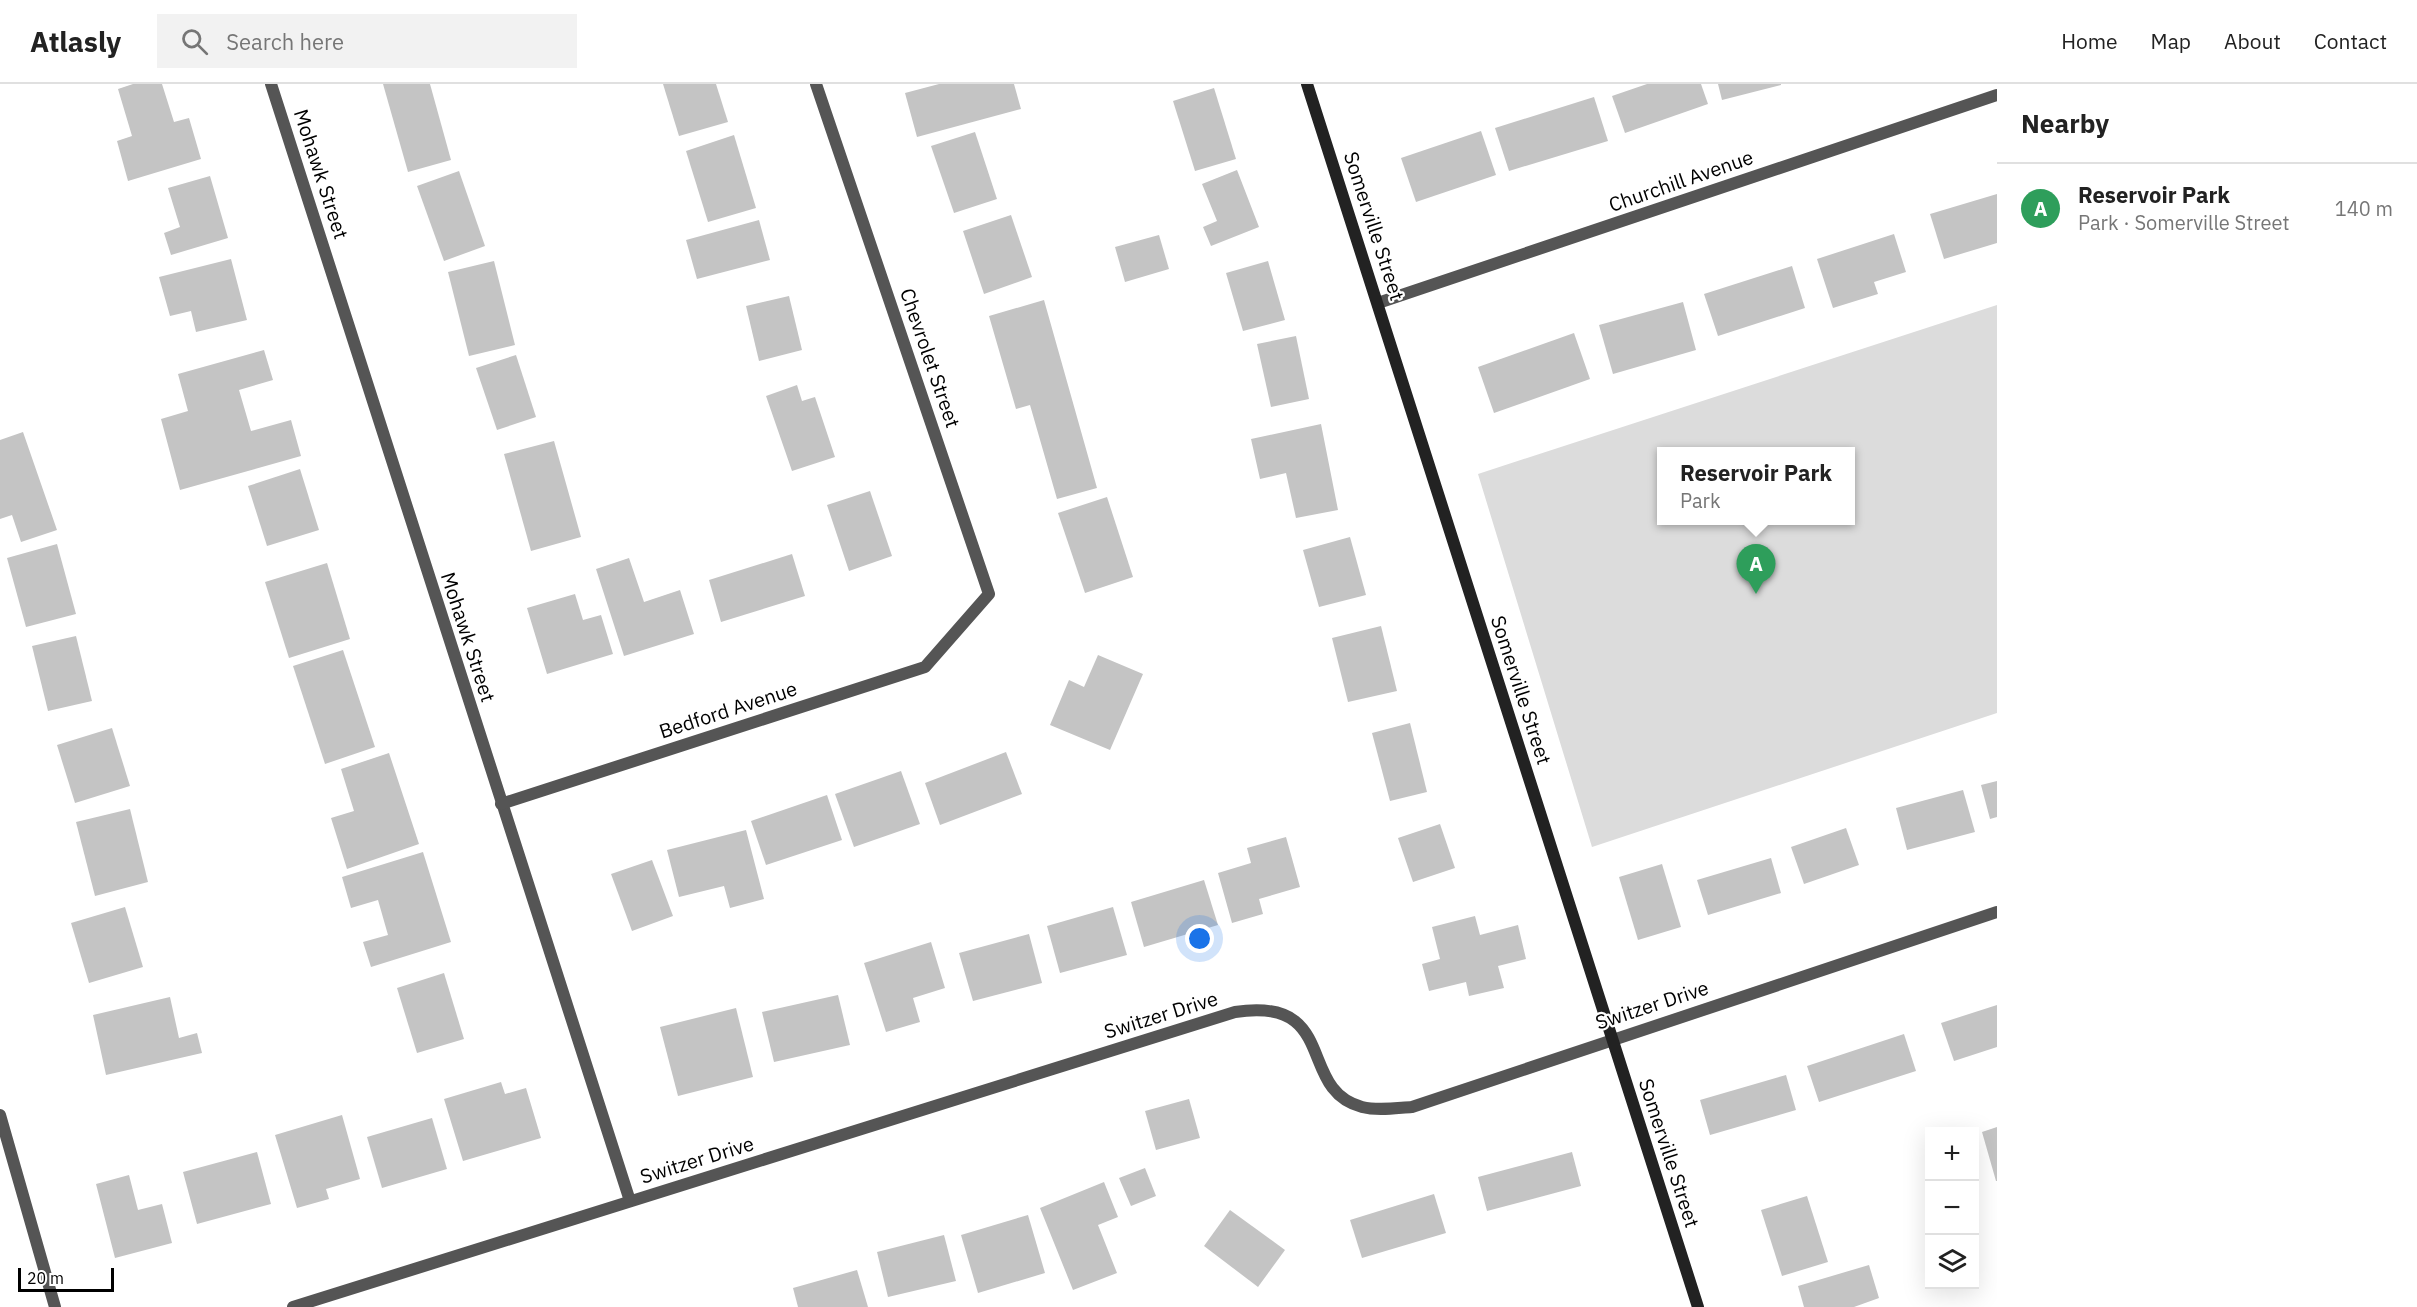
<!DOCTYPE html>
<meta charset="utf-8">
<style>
body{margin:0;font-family:"IBM Plex Sans",sans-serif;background:#f2f2f2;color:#222}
.controls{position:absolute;right:18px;bottom:18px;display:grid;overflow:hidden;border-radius:0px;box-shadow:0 6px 24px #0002}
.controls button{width:54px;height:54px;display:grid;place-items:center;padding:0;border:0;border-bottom:2px solid #e0e0e0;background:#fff;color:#222;font:30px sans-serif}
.scale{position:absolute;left:18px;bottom:15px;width:96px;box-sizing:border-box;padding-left:6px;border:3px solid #000;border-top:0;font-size:16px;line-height:21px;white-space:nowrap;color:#000;-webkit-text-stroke:4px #fff;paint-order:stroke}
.you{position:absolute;left:1200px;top:855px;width:21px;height:21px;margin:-15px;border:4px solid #fff;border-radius:50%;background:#1a73e8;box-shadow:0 0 0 9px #1a73e833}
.badge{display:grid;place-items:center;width:39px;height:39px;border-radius:50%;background:#000;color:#fff;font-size:20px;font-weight:700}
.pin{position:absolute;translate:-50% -50px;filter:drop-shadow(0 2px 3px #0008)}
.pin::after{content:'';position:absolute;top:32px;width:21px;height:18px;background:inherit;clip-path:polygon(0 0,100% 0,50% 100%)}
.popup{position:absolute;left:1657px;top:363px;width:198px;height:78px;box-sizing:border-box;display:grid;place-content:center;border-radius:0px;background:#fff;filter:drop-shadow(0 2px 4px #0005);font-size:20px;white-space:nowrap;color:#767676}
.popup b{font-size:22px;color:#222}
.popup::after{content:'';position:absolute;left:50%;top:100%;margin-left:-12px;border:12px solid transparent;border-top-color:#fff}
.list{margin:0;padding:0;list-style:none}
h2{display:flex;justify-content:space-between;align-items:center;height:78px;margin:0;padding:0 24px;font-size:26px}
h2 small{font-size:20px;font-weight:400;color:#767676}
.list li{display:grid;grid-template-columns:39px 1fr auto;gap:18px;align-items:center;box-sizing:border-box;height:90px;padding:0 24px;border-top:2px solid #e0e0e0}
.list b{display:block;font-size:22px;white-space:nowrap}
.list p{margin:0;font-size:20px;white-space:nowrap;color:#767676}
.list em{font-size:20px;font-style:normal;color:#767676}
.icon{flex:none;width:33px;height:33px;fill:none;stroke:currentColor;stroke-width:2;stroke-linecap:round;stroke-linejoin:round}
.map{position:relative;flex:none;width:1997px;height:1223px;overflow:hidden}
header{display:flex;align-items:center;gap:36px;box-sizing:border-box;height:84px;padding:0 30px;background:#fff;border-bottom:2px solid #e0e0e0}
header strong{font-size:28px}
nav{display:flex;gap:33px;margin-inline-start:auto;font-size:21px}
.search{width:420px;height:54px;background:#f2f2f2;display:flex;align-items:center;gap:15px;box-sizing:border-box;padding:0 21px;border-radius:0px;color:#767676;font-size:22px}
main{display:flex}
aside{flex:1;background:#fff}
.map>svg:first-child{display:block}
.green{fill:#dcdcdc;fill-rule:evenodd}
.building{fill:#c4c4c4}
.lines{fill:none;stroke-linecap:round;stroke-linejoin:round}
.street{stroke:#555;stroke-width:12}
.secondary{stroke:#222;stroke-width:12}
.labels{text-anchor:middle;stroke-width:4.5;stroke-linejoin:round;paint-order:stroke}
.street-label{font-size:20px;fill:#000;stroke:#fff}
</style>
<header>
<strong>Atlasly</strong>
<div class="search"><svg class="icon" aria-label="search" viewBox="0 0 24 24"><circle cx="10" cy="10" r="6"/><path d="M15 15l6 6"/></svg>Search here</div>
<nav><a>Home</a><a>Map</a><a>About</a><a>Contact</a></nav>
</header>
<main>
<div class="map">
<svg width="1997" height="1223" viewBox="0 0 1997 1223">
<rect width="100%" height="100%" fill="#fff"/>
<!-- green -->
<path class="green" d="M1997 221V629L1592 763 1478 390ZM1662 368H1850V436H1662Z"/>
<!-- building -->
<g class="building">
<polygon points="133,0 162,0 174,38 189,34 201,75 128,97 117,57 132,52 118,5"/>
<polygon points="383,0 430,0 451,76 408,88"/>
<polygon points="663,0 716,0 728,38 679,52"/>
<polygon points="939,0 1014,0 1021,25 917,53 905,9"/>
<polygon points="1647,0 1701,0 1708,20 1625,49 1612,12"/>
<polygon points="1718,0 1781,0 1781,1 1722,16"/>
<polygon points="1214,4 1236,75 1195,87 1173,17"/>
<polygon points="1594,13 1608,57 1509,87 1495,44"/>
<polygon points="1481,47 1496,91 1416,118 1401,74"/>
<polygon points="975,48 997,115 954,129 931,62"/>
<polygon points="734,51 756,124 708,138 686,67"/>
<polygon points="1237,86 1259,143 1211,162 1203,143 1217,137 1202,100"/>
<polygon points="459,87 485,162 444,177 417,102"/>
<polygon points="210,92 228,154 171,171 164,149 180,143 168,104"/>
<polygon points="1997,110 1997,159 1944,175 1930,130"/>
<polygon points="1011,131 1032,193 984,210 963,147"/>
<polygon points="759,136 770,176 697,195 686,156"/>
<polygon points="1894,150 1906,188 1874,198 1878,210 1833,224 1817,175"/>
<polygon points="1159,151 1169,185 1125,198 1115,163"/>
<polygon points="231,175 247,236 196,248 191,227 170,232 159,193"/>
<polygon points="494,177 515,261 469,272 448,188"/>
<polygon points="1268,177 1285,236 1243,247 1226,189"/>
<polygon points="1792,182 1805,224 1718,252 1704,210"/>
<polygon points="789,212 802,266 759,277 746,222"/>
<polygon points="1044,216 1097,404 1057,415 1030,321 1016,325 989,232"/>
<polygon points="1683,218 1696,266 1613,290 1599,241"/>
<polygon points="1574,249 1590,295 1494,329 1478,283"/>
<polygon points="1296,252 1309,315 1271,323 1257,260"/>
<polygon points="264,266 273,296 239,306 251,347 291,336 301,372 180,406 161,335 188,327 178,290"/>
<polygon points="516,271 536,333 497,346 476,284"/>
<polygon points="797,301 802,317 815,313 835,373 792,387 766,312"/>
<polygon points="1321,340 1338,426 1296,434 1286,389 1260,395 1251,355"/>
<polygon points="23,348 57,446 21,458 12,431 0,435 0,356"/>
<polygon points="554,357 581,453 531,467 504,370"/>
<polygon points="300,385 319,446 267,462 248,402"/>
<polygon points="870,407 892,472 849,487 827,421"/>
<polygon points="1107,413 1133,493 1085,509 1058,429"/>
<polygon points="1350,453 1366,511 1319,523 1303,466"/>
<polygon points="57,460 76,530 26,543 7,474"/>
<polygon points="792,470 805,512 721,538 709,496"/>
<polygon points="629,474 644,518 680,506 694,550 624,572 596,485"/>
<polygon points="327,479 350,555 289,574 265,498"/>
<polygon points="575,510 583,536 601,531 613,570 547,590 527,524"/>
<polygon points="1381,542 1397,607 1348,618 1332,554"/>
<polygon points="76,552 92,617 48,627 32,562"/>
<polygon points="343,566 375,663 325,680 293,582"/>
<polygon points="1098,571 1143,590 1110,666 1050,641 1069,596 1084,603"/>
<polygon points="1410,639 1427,708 1390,717 1372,649"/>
<polygon points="112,644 130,702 75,719 57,661"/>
<polygon points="1006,668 1022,710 940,741 925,699"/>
<polygon points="389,669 419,760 347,785 331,734 354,727 341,685"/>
<polygon points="901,687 920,740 854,763 835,710"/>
<polygon points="1997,697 1997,733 1990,735 1981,701"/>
<polygon points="1963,706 1975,748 1907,766 1896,724"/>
<polygon points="827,711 842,756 766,781 751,737"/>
<polygon points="130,725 148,798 95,812 76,738"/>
<polygon points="1440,740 1455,784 1413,798 1398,754"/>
<polygon points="1846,744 1859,781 1804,800 1791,763"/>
<polygon points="746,746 764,815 730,824 724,802 679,813 667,766"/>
<polygon points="1286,753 1300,803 1259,815 1263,830 1232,839 1218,789 1251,779 1247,764"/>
<polygon points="423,768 451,858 371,883 363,858 388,851 378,816 351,824 342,793"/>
<polygon points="1771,774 1781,809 1708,831 1697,796"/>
<polygon points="652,776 673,832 632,847 611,790"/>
<polygon points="1662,780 1681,843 1638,856 1619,793"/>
<polygon points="1204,796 1218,841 1144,863 1131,818"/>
<polygon points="125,823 143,883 89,899 71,839"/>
<polygon points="1113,823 1127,871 1060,889 1047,842"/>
<polygon points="1475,832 1480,851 1518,841 1526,875 1498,882 1504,904 1469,912 1466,898 1429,907 1422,880 1440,875 1432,843"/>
<polygon points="1029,850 1042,899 973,917 959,869"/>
<polygon points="931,858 945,904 913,914 920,938 886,948 864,879"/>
<polygon points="444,889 464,955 417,969 397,904"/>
<polygon points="838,911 850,961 774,978 762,928"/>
<polygon points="170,913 179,954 197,949 202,969 106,991 93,931"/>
<polygon points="1997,921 1997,963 1954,977 1941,939"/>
<polygon points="736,924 753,993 678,1012 660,943"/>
<polygon points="1904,950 1916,987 1819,1018 1807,982"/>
<polygon points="1786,991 1796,1026 1710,1051 1700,1016"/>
<polygon points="501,998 505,1010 526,1004 541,1054 463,1077 444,1015"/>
<polygon points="1189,1015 1200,1054 1156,1066 1145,1027"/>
<polygon points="342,1031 360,1095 326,1105 329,1115 297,1124 275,1051"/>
<polygon points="432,1034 447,1085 382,1104 367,1053"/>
<polygon points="1997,1043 1997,1097 1996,1097 1982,1048"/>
<polygon points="257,1068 271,1120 197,1140 183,1088"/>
<polygon points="1572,1068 1581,1102 1487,1127 1478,1093"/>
<polygon points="1145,1084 1156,1112 1131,1122 1119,1094"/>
<polygon points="129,1091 138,1126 162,1120 172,1159 115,1174 96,1100"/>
<polygon points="1104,1098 1118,1133 1098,1141 1117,1189 1073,1206 1040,1124"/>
<polygon points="1434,1110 1446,1149 1362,1174 1350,1136"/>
<polygon points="1807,1112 1828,1178 1782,1192 1761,1126"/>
<polygon points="1230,1126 1285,1166 1258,1203 1204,1162"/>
<polygon points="1028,1131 1045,1189 978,1209 961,1151"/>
<polygon points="944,1151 956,1197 888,1213 877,1168"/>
<polygon points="1869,1181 1879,1214 1854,1223 1804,1223 1798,1202"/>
<polygon points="857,1186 868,1223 798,1223 793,1204"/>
</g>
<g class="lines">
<!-- street -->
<g class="street">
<polyline points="271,0 630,1117"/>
<polyline points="1378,219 1997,11"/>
<polyline points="501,720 925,583 989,510 816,0"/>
<polyline points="0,1031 55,1223"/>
<path d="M293 1223 1235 928C1340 912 1296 1006 1362 1023 1378 1027 1396 1024 1412 1023L1997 828"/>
</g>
<!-- secondary -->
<polyline class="secondary" points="1307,0 1698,1223"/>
</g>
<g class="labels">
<!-- street labels -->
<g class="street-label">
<text transform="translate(321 90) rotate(72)" y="7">Mohawk Street</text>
<text transform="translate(1681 97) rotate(-19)" y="7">Churchill Avenue</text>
<text transform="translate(1374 142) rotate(72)" y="7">Somerville Street</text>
<text transform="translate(930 274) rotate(71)" y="7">Chevrolet Street</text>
<text transform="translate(468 553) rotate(72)" y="7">Mohawk Street</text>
<text transform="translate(1521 606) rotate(72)" y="7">Somerville Street</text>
<text transform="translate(728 626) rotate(-18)" y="7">Bedford Avenue</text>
<text transform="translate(1652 921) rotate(-18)" y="7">Switzer Drive</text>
<text transform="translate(1161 931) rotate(-17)" y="7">Switzer Drive</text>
<text transform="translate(1669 1069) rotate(72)" y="7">Somerville Street</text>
<text transform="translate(697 1076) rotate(-17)" y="7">Switzer Drive</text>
</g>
</g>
</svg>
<div class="controls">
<button>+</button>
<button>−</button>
<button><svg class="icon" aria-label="layers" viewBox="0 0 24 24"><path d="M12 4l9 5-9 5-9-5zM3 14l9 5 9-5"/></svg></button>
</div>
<div class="scale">20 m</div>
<div class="you"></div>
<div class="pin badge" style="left:1756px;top:510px;background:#2e9e5b">A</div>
<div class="popup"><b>Reservoir Park</b>Park</div>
</div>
<aside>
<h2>Nearby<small></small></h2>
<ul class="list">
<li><span class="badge" style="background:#2e9e5b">A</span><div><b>Reservoir Park</b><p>Park · Somerville Street</p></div><em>140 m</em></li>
</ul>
</aside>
</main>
